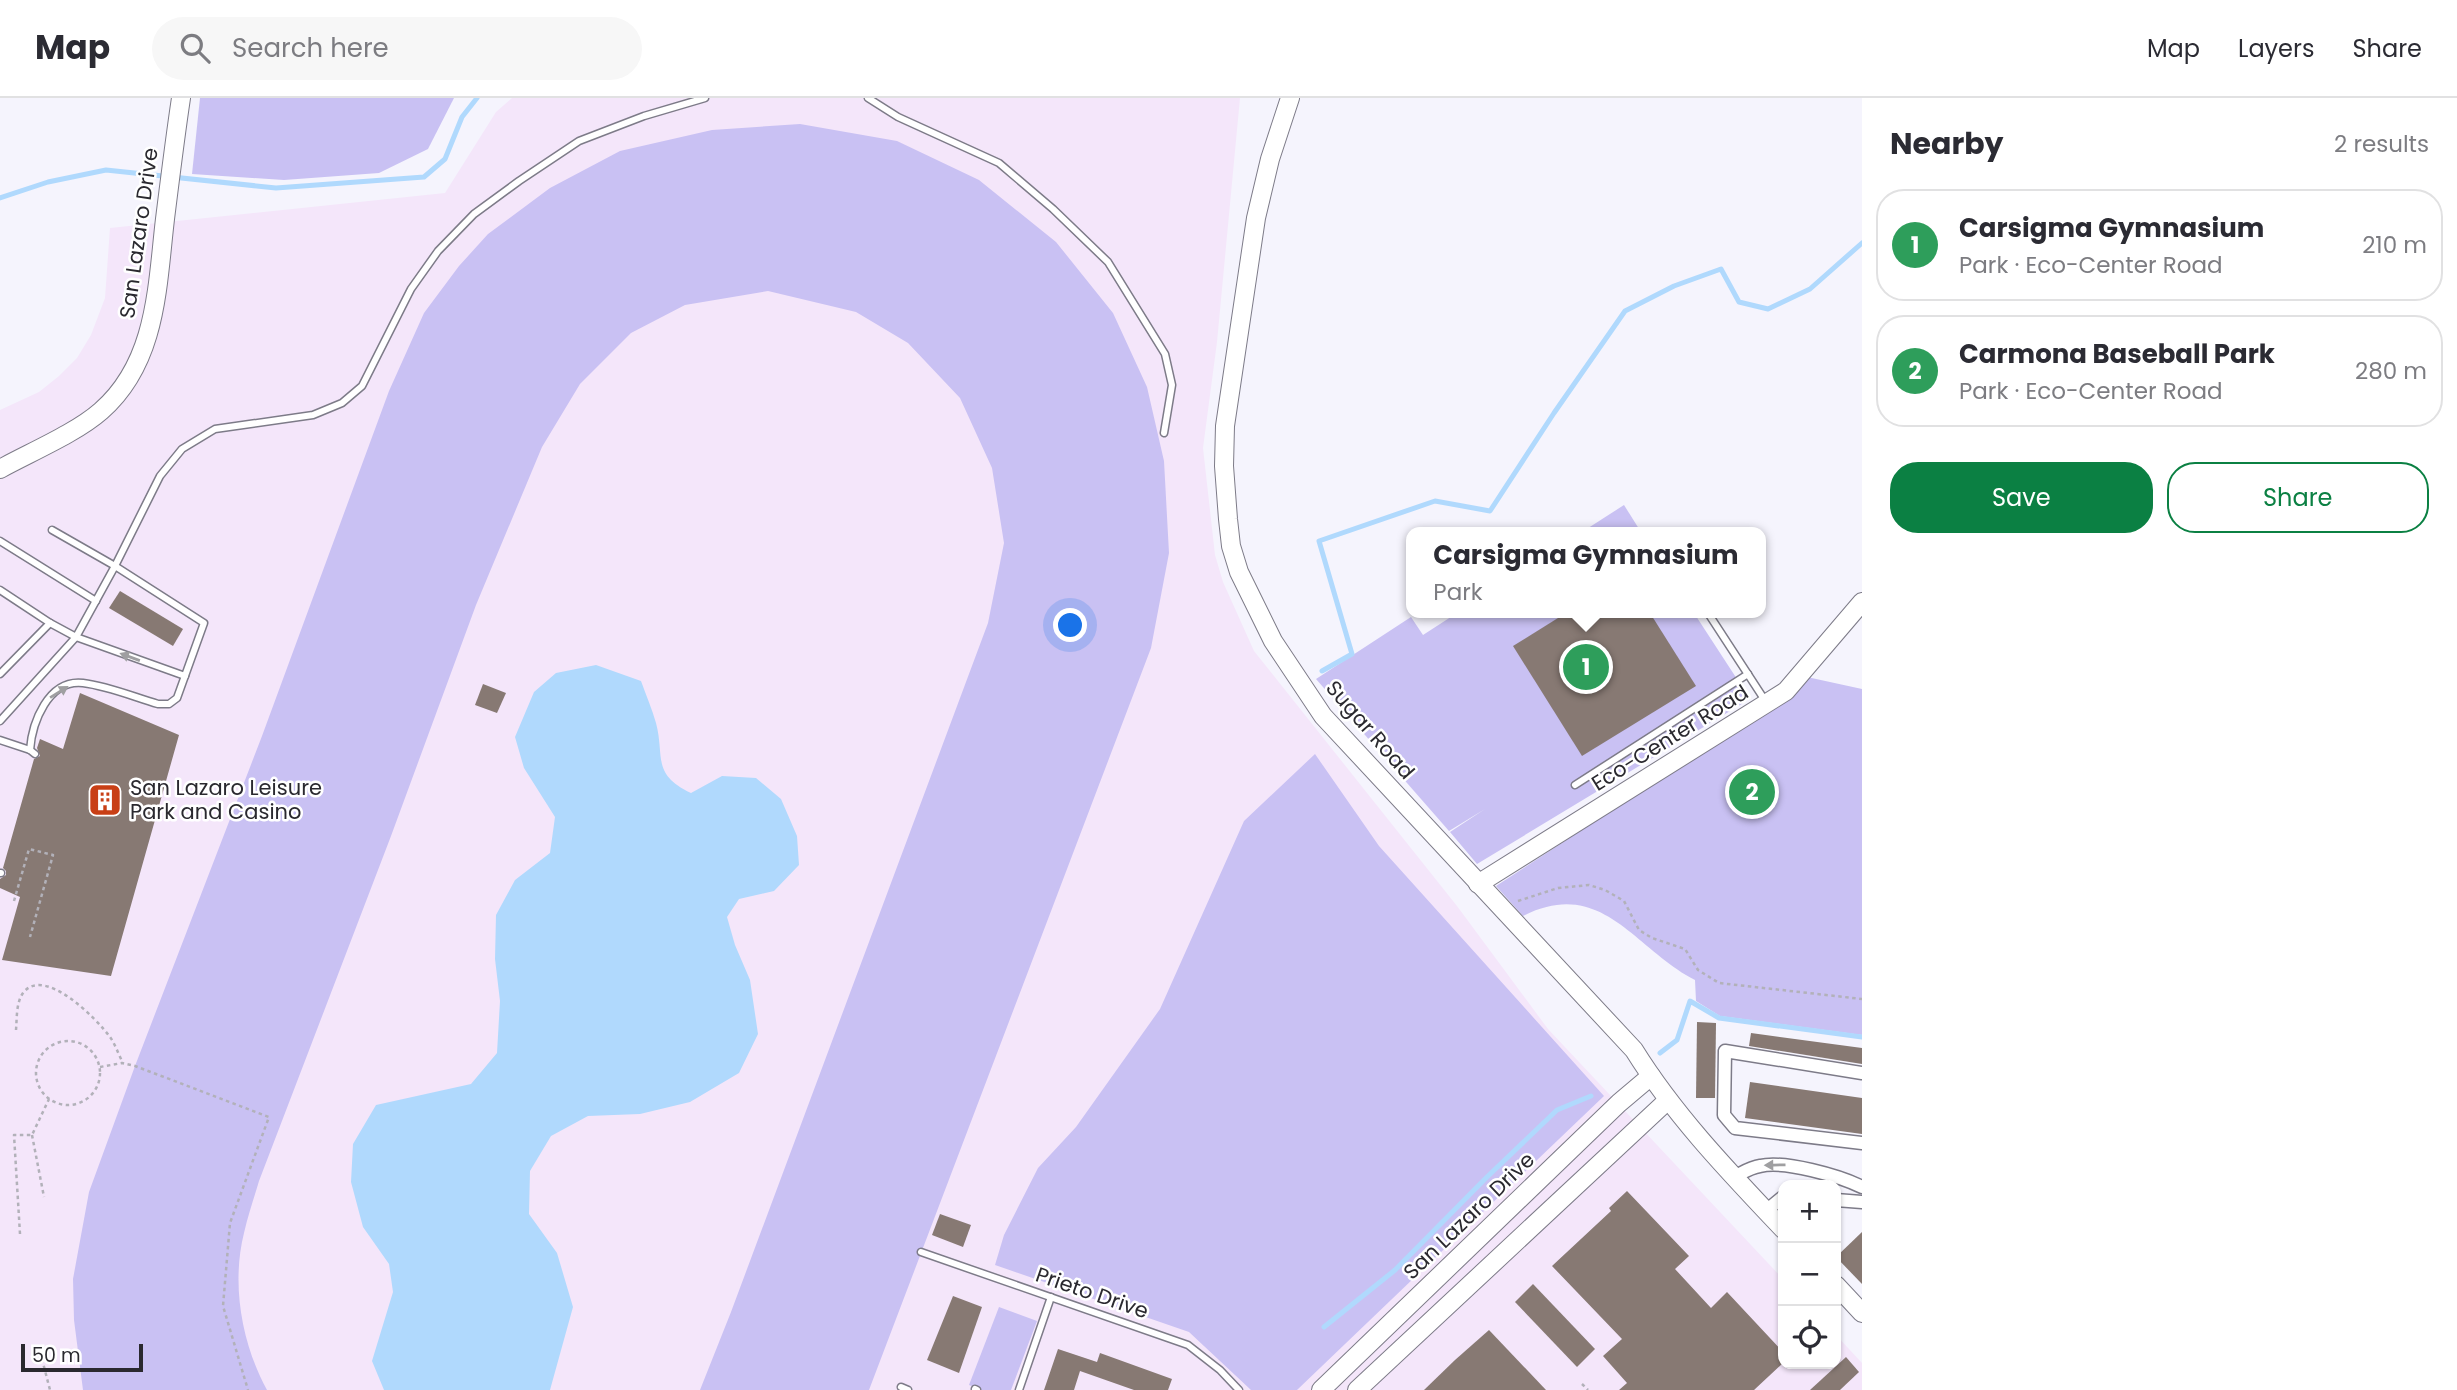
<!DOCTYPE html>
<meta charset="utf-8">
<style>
body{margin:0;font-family:Poppins,sans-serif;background:#f7f7f7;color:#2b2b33}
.controls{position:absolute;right:21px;bottom:21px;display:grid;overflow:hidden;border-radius:14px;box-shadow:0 2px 5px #0004}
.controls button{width:63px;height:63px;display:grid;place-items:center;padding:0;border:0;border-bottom:2px solid #e1e1e2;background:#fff;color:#2b2b33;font:35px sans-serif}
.scale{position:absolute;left:21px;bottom:18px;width:122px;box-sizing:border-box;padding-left:7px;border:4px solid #2a292f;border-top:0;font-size:19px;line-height:24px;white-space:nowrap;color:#2a292f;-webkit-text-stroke:5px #fff;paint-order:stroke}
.you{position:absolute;left:1071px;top:528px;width:24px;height:24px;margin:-18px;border:5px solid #fff;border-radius:50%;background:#1a73e8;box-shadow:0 0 0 10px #1a73e833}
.badge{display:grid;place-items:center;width:46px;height:46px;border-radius:50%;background:#0b8043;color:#fff;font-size:23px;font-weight:700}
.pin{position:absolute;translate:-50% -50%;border:4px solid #fff;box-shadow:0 2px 7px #0006}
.popup{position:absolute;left:1406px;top:429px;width:360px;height:91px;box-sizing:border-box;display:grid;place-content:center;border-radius:14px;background:#fff;filter:drop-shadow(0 2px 5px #0005);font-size:23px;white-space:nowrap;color:#7c7c81}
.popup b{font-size:26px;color:#2b2b33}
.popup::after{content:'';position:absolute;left:50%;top:100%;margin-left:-14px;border:14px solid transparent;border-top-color:#fff}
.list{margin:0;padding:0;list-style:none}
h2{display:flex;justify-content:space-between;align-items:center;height:91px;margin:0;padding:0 28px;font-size:30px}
h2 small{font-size:23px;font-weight:400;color:#7c7c81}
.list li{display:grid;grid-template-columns:46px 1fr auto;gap:21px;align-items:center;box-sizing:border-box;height:112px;margin:0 14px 14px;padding:0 14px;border:2px solid #e1e1e2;border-radius:28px}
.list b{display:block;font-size:26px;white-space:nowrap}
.list p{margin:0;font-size:23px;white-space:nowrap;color:#7c7c81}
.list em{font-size:23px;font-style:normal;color:#7c7c81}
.actions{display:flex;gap:14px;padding:21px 28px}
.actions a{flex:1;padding:16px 0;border:2px solid #0b8043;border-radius:28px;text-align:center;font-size:24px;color:#0b8043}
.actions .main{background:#0b8043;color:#fff}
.icon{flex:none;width:38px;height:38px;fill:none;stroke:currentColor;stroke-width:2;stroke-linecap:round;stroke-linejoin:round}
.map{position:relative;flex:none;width:1862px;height:1292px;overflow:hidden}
header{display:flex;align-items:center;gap:42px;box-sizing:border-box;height:98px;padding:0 35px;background:#fff;border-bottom:2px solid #e1e1e2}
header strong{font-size:33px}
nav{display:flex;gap:38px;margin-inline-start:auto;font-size:24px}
.search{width:490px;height:63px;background:#f7f7f7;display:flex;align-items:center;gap:18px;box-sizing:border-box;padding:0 24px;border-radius:38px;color:#7c7c81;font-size:26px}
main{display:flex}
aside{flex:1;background:#fff}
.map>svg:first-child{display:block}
.commercial{fill:#f4e6fa}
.green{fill:#c9c1f3}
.water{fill:#b0d9fd}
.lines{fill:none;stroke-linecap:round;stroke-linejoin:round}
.stream{stroke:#b0d9fd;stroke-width:5}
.building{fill:#877973}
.lane-casing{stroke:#7d7b88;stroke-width:9}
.street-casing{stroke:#7d7b88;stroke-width:15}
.secondary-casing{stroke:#7d7b88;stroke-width:20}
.path{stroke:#b2b1b9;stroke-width:2.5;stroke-dasharray:3.5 3.5;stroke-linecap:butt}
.lane{stroke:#fff;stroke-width:6}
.street{stroke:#fff;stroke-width:12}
.secondary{stroke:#fff;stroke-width:18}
.oneway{fill:#9f9fa1}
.labels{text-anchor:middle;stroke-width:5;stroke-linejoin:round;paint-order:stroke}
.street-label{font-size:21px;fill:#2a292f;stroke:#fff}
.poi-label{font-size:21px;fill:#2a292f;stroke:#fff;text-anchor:start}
</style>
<header>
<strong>Map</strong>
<div class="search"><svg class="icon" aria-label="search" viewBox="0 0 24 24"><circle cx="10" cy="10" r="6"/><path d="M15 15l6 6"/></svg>Search here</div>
<nav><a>Map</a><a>Layers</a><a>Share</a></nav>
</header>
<main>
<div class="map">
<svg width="1862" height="1292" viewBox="0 0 1862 1292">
<rect width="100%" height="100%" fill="#f5f4fd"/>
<!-- commercial -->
<polygon class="commercial" points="512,0 1240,0 1217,244 1203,350 1215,457 1223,484 1254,553 1457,808 1548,931 1783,1181 1783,1266 1836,1266 1836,1237 1862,1265 1862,1292 0,1292 0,312 39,294 59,278 77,260 91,237 105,200 110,130 445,95 496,14"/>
<!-- green -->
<g class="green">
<polygon points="200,0 454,0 428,51 379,75 284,82 192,76"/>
<path d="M800 26 897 43 979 82 1056 144 1113 215 1147 289 1164 363 1169 455 1151 550 869 1292H700L731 1214 988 525 1004 445 992 370 960 300 908 245 856 214 768 193 685 207 631 235 580 286 542 349 476 507 391 738 259 1083C254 1100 248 1117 244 1135 231 1187 242 1246 267 1292H83L74 1222 73 1181 89 1094 135 968 262 638 389 293 424 215 459 168 488 136 550 90 620 53 712 32Z"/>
<polygon points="1624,407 1641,434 1582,434"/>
<polygon points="1457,515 1694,515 1750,601 1477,766 1450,734 1485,711 1449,733 1316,581 1411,519 1423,537"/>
<path d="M1807 579 1862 591V937L1720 918 1696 903 1695 882C1634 851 1602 778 1523 818L1496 788 1786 599Z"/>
<polygon points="1315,656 1379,748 1604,998 1297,1292 1251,1292 1189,1234 995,1167 1004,1137 1038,1070 1076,1029 1160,911 1244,723"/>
<polygon points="999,1209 1037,1223 1011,1292 982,1292 969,1287"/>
</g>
<!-- water -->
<path class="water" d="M596 567 641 583C646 597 652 611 656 625 665 659 651 676 691 695L722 678 756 680 781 701 797 738 799 767 774 793 739 801 727 819 735 847 750 882 758 936 739 975 690 1004 640 1016 588 1018 551 1038 530 1073 529 1116 557 1155 573 1209 550 1292H384L372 1263 393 1194 389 1166 363 1129 351 1084 353 1046 376 1007 471 986 497 955 500 903 495 861 496 817 515 782 550 755 555 719 524 670 515 639 534 594 556 575Z"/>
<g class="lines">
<!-- stream -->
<g class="stream">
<polyline points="0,100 48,84 106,72 276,90 424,79 445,61 462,19 477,0"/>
<polyline points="1322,573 1352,556 1319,443 1435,403 1490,413 1554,315 1625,213 1674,188 1721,171 1739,204 1768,211 1810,191 1862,145"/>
<polyline points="1660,955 1677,942 1690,903 1719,920 1862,939"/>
<polyline points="1324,1229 1395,1172 1487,1079 1557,1012 1591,998"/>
</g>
</g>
<!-- building -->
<g class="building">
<polygon points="120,493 183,531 173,548 109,510"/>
<polygon points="1566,515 1650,515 1696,588 1582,658 1513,548"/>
<polygon points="483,586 506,595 497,615 475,607"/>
<polygon points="80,595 179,637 111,878 2,862 20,799 0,790 0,781 6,777 6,773 3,770 34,661 40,658 37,650 40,641 63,651"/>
<polygon points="1697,924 1716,925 1715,1000 1696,1000"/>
<polygon points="1751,935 1862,950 1862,966 1749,948"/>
<polygon points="1750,984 1862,1000 1862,1036 1745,1020"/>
<polygon points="1627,1093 1689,1158 1675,1171 1711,1210 1727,1194 1783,1254 1783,1265 1754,1292 1619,1292 1627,1285 1603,1258 1622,1241 1552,1168 1611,1113 1609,1110"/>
<polygon points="940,1116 971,1127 963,1149 932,1137"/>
<polygon points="1862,1134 1862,1186 1836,1159"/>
<polygon points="1533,1186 1595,1251 1577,1269 1515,1204"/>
<polygon points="953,1198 982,1209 959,1275 927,1262"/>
<polygon points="1489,1232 1546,1292 1424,1292 1455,1262"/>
<polygon points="1058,1251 1097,1264 1100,1255 1172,1281 1168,1292 1134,1292 1080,1273 1074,1292 1044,1292"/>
<polygon points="1846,1259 1859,1274 1840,1292 1810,1292"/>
</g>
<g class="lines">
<defs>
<g id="lane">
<polyline points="868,0 898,19 999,65 1053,111 1108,164 1165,256 1172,287 1164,335"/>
<polyline points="0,443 96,503"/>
<polyline points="0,492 50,525 76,539 185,578"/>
<polyline points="1708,515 1766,604"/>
<polyline points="0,576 50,525"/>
<polyline points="0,623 76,539 115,468 160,378 182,351 215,331 313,317 342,305 362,288 411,191 438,153 474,116 519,83 579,43 644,18 705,0"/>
<polyline points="0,642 30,652 35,656"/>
<path d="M30 652C32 625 48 581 83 585 108 588 134 599 158 606H169L177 600 204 525 115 468 52 432"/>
<polyline points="1575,687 1748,576"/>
<polyline points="0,775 1,775"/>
<polyline points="921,1154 1188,1247 1220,1272 1239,1292"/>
<polyline points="901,1289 908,1292"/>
<polyline points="975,1291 977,1292"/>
<polyline points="1019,1292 1051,1199"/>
</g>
<g id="street">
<polyline points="1862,975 1725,953 1724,1017 1735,1030 1862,1045"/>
<path d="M1734 1079C1742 1075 1751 1069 1760 1068 1784 1062 1840 1078 1862 1089"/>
<polyline points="1836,1102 1862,1104"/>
<polyline points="1766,1113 1783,1099"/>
</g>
<g id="secondary">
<path d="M1290 0 1270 61 1256 120 1225 328 1224 368 1228 421 1231 448 1239 474 1273 543 1323 618 1634 952C1675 1018 1730 1075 1783 1131"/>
<path d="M0 371C31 354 76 335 101 313 157 264 157 189 165 121 170 81 175 40 181 0"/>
<polyline points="1478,786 1786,593 1862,504"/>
<polyline points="1836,1187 1862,1215"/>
<polyline points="1321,1292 1619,1005 1651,978"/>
<polyline points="1357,1292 1668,1002"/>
</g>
</defs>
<!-- lane casing -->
<use href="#lane" class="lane-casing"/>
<!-- street casing -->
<use href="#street" class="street-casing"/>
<!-- secondary casing -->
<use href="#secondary" class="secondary-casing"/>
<!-- path -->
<g class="path">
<polyline points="14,803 29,751 53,757 30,839"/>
<polyline points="1518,803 1558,790 1589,787 1605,792 1624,803 1639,832 1652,840 1685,851 1698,872 1719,885 1862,901"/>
<path d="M16 932C17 920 16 905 23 895 44 867 97 921 110 939 115 946 118 955 122 963"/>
<circle cx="68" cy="975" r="32"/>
<polyline points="100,969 122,965 135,968 269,1019 230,1125 223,1208 248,1292"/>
<polyline points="32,1037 44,1099"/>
<polyline points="20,1136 14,1037 32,1037 49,1001"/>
<polyline points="42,1261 50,1292"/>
<polyline points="1582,1286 1588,1292"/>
</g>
<!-- lane -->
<use href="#lane" class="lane"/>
<!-- street -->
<use href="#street" class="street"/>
<!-- secondary -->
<use href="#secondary" class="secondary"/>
</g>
<!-- one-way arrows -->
<defs><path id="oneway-solid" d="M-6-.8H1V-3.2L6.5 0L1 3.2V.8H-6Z" transform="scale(1.75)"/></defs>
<g class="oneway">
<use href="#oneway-solid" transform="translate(130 559) rotate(-160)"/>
<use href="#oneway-solid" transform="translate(59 594) rotate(-32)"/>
<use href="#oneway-solid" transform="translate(1775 1067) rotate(179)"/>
</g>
<!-- icons -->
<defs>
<symbol id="building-square" viewBox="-11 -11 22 22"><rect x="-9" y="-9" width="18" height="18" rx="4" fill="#c83f16" stroke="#fff"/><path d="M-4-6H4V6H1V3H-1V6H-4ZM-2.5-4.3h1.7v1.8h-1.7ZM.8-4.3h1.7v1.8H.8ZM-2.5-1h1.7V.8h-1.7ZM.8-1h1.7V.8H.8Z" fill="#fff"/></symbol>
</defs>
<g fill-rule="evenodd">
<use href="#building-square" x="86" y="683" width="38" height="38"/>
</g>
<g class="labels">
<!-- street labels -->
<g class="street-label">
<text transform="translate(139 135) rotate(-82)" y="7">San Lazaro Drive</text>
<text transform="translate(1370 632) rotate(49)" y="7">Sugar Road</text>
<text transform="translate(1670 640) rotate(-32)" y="7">Eco-Center Road</text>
<text transform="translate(1469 1118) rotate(-44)" y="7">San Lazaro Drive</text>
<text transform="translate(1092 1195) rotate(19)" y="7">Prieto Drive</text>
</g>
<!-- poi labels -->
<g class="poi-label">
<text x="130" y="697">San Lazaro Leisure<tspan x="130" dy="24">Park and Casino</tspan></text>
</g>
</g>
</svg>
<div class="controls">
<button>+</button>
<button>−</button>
<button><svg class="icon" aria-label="locate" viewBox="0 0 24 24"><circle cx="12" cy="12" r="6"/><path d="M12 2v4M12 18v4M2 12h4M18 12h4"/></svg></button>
</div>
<div class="scale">50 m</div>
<div class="you"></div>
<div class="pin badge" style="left:1586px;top:569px;background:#2e9e5b">1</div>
<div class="popup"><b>Carsigma Gymnasium</b>Park</div>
<div class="pin badge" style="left:1752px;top:694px;background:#2e9e5b">2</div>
</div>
<aside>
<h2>Nearby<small>2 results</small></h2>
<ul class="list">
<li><span class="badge" style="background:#2e9e5b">1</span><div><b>Carsigma Gymnasium</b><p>Park · Eco-Center Road</p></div><em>210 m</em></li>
<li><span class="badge" style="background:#2e9e5b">2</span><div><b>Carmona Baseball Park</b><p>Park · Eco-Center Road</p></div><em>280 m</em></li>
</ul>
<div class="actions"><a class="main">Save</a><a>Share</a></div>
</aside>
</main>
